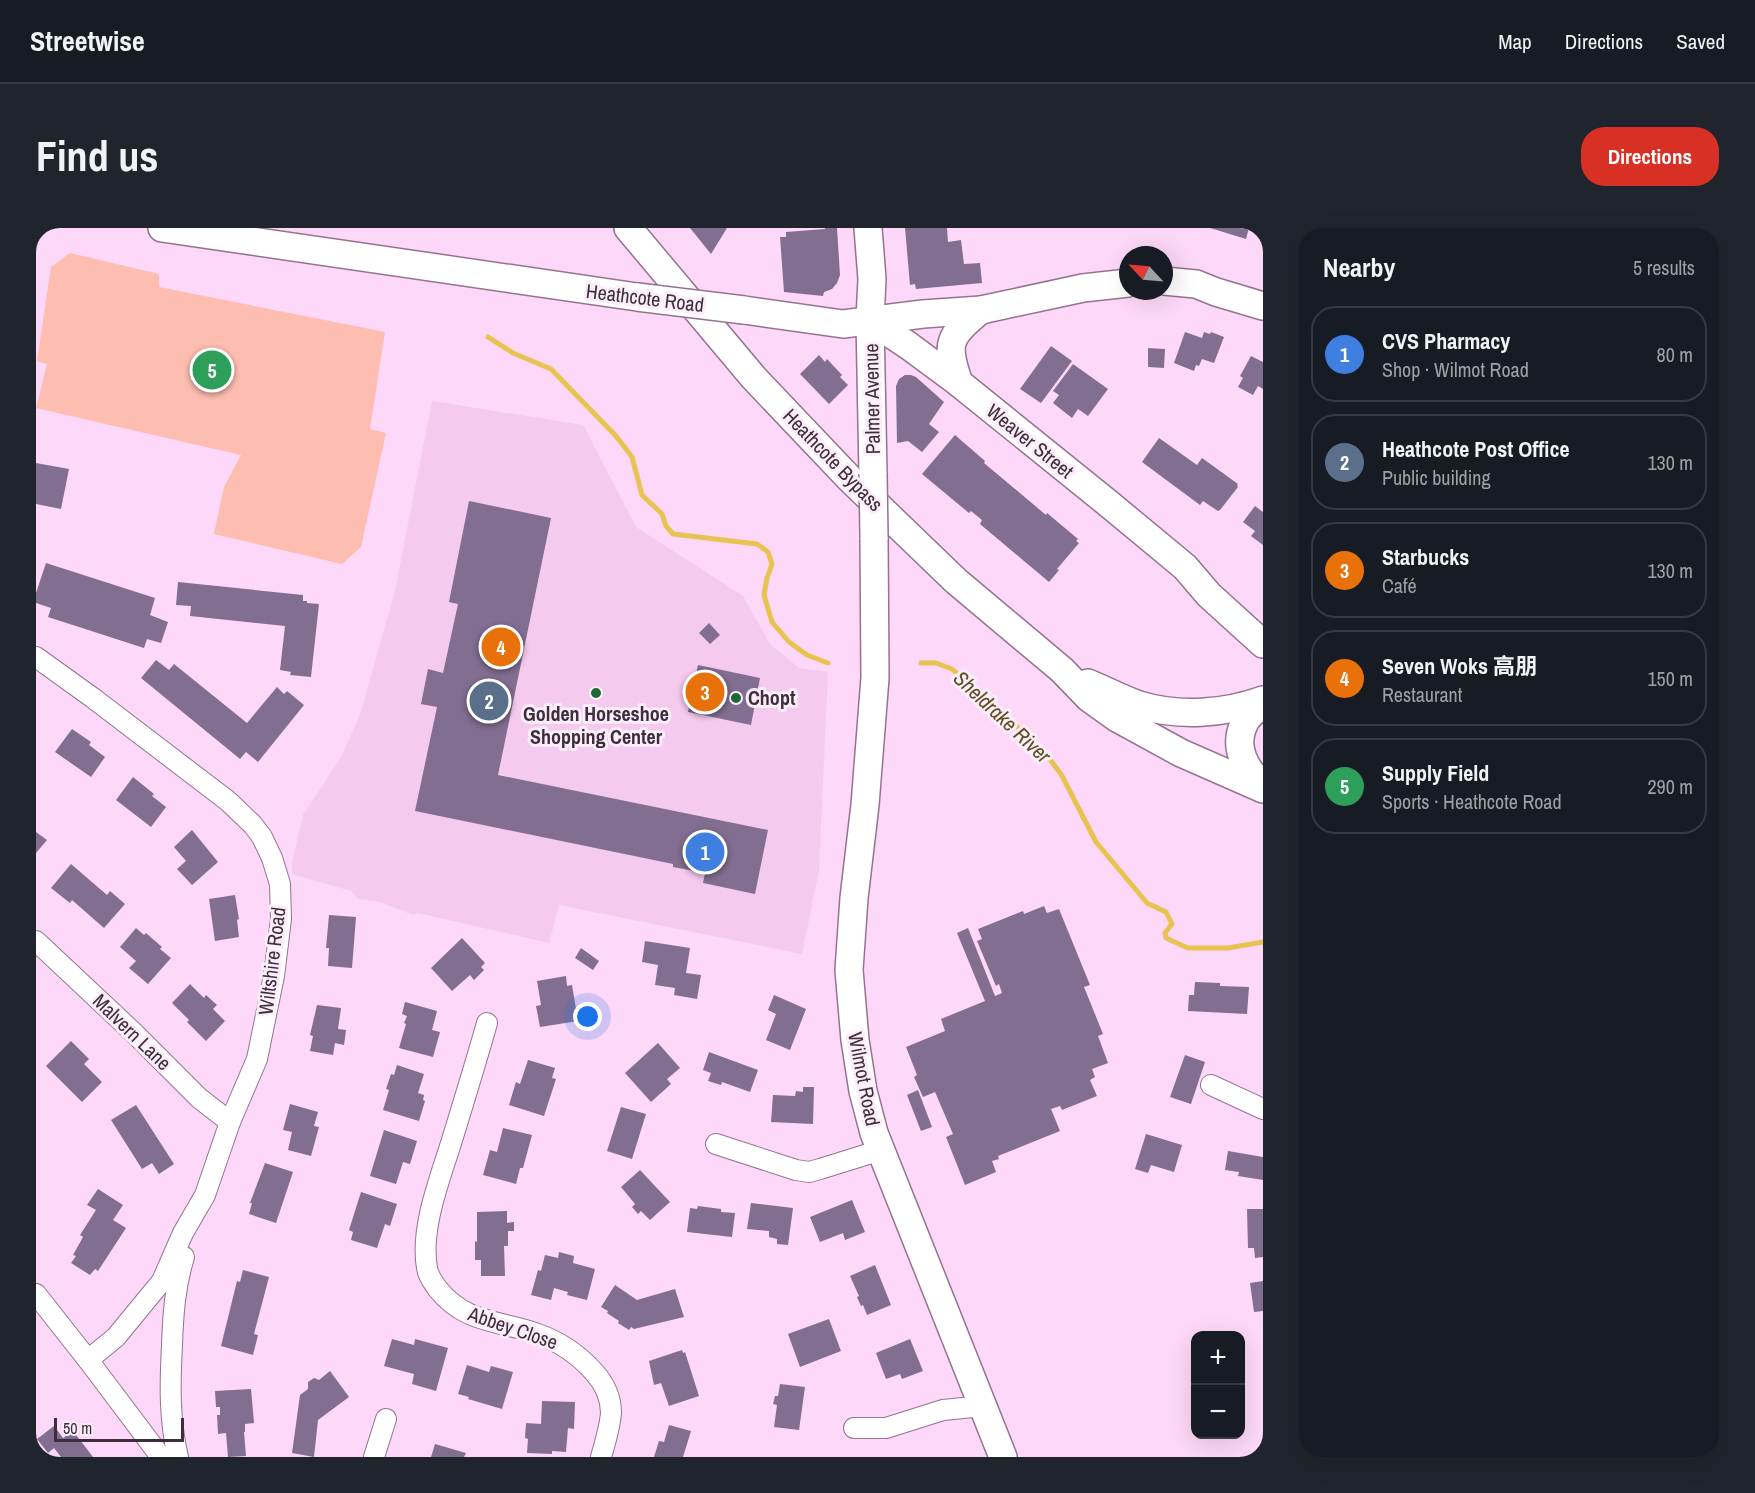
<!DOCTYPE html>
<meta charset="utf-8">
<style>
body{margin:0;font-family:"Archivo Narrow","Noto Sans SC",sans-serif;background:#20242c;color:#f1f3f6}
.controls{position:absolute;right:18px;bottom:18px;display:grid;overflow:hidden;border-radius:12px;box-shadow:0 6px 24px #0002}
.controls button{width:54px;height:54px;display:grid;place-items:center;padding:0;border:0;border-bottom:2px solid #363941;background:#171b24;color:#f1f3f6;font:30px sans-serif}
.compass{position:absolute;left:1083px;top:18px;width:54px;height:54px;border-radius:50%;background:#171b24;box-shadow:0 6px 24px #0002;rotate:296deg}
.scale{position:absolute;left:18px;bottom:15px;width:130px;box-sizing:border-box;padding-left:6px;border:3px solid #3c2e3b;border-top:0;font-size:16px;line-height:21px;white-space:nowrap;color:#3c2e3b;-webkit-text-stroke:4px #fcedfa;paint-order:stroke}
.you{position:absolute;left:552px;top:789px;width:21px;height:21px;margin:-15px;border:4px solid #fff;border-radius:50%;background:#1a73e8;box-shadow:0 0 0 9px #1a73e833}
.badge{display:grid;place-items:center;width:39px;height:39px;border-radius:50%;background:#d93025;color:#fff;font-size:20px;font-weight:700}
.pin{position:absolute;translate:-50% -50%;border:3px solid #fff;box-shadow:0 2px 6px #0006}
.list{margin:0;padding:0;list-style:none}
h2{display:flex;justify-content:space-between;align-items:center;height:78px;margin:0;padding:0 24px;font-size:26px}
h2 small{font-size:20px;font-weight:400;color:#9ea1a6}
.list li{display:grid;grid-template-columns:39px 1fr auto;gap:18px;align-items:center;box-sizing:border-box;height:96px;margin:0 12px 12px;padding:0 12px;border:2px solid #363941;border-radius:24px}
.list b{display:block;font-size:22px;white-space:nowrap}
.list p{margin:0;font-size:20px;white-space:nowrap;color:#9ea1a6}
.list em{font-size:20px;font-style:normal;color:#9ea1a6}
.map{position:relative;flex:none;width:1227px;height:1229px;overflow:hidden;border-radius:24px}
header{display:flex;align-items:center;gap:36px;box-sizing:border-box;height:84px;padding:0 30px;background:#171b24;border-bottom:2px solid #363941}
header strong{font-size:28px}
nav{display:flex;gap:33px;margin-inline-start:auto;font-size:21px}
.intro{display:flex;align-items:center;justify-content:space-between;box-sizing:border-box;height:144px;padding:0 36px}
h1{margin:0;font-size:42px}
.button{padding:15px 27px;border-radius:24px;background:#d93025;color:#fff;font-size:21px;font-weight:700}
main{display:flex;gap:36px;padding:0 36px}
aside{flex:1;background:#171b24;border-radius:24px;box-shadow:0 6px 24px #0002}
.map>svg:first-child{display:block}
.built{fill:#f5caef}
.pitch{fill:#febdb1}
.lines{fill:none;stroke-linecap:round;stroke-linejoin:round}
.stream{stroke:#e9c352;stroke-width:5}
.building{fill:#826e91}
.street-casing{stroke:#947390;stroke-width:22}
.secondary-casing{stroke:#947390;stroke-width:30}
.street{stroke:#fff;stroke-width:20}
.secondary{stroke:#fff;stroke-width:27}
.secondary-bridge-casing{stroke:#947390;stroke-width:30;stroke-linecap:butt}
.secondary-bridge{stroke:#fff;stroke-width:27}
.poi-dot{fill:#1e6836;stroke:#fcedfa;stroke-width:2}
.labels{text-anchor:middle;stroke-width:6;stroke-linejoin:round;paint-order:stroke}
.street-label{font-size:20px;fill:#3c2e3b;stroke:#fcedfa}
.poi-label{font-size:20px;font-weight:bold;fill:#3c2e3b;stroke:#fcedfa;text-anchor:start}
.water-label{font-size:21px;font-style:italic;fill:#5d4d20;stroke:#fcedfa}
</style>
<header>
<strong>Streetwise</strong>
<nav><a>Map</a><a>Directions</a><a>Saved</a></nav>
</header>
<div class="intro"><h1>Find us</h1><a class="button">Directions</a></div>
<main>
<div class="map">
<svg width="1227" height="1229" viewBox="0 0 1227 1229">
<rect width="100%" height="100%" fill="#fdd8f8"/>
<!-- built -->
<polygon class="built" points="396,173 547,197 600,299 707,368 734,416 763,440 792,444 783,642 766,726 523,677 513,715 382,685 377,687 341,673 322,671 315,663 256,646 256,635 267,587 305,529 324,487 359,363"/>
<!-- pitch -->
<polygon class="pitch" points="34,25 123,46 123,59 349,104 334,201 350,205 325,319 306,336 178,306 188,259 205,227 0,180 11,136 1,133 15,39"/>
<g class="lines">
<!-- stream -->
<g class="stream">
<polyline points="452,109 477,125 515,141 580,208 596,229 606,267 626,286 630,298 637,306 721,316 732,324 736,336 731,350 728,367 736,394 753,414 771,427 792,435"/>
<polyline points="885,435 900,435 916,441 1006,521 1025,546 1060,614 1111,675 1130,684 1136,696 1129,705 1130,710 1152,720 1192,720 1227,714"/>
</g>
</g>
<!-- building -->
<g class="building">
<polygon points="654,0 691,0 675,26"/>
<polygon points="789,0 801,0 804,47 801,55 796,61 788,64 787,68 748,64 744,9 750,9 750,4 789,1"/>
<polygon points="869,0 911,0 912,14 925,12 928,36 944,35 946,55 880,61 879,56 874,57"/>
<polygon points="1174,0 1213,0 1210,11"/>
<polygon points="1149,104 1166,110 1168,104 1174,106 1175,104 1188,109 1178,135 1166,131 1163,138 1160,137 1158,143 1138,135"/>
<polygon points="1015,118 1036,133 1005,175 984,161"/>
<polygon points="1112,120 1129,121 1128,140 1112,139"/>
<polygon points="783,127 789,134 791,131 806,147 804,149 812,157 793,176 764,146"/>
<polygon points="1215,128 1227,134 1227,161 1222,158 1217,167 1202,159 1207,150 1204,148"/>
<polygon points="1037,136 1072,161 1052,188 1042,181 1036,190 1017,175 1023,167 1017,163"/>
<polygon points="869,147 875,147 880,149 908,174 893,196 903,204 886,224 872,213 861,215 860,158 863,151"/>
<polygon points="919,207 949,233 948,235 1010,287 1011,285 1042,311 1040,313 1043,315 1021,341 1023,342 1013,354 944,296 946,292 935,283 933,285 886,246"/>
<polygon points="1123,210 1161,237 1166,230 1202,256 1201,257 1202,259 1184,282 1182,283 1167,273 1164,277 1106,234"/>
<polygon points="0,235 33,241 25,281 0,276"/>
<polygon points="433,273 515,290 462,547 732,602 719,666 667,655 669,645 637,639 637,636 379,583 401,479 385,476 392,441 407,445 422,376 413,374"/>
<polygon points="1219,278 1227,284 1227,317 1215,308 1219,303 1207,294"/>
<polygon points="10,335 119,370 114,387 132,394 125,415 111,411 108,420 12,389 15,380 0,375 0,365"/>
<polygon points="142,354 267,367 267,373 271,373 271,375 283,376 275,449 254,447 255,444 244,442 249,398 154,388 155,378 140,377"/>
<polygon points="673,395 684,407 674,416 663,405"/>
<polygon points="120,432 133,442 138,436 211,495 241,459 248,466 251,463 268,477 222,534 210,524 204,531 105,450"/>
<polygon points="662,437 724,450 715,497 652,484"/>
<polygon points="36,501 55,514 53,517 69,529 55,549 19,524"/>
<polygon points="97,549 118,566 116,568 130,579 115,599 80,572"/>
<polygon points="156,602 182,634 156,657 141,641 150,633 138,619"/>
<polygon points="0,604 11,612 0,625"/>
<polygon points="35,636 71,667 74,663 89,676 68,700 36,672 34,675 15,660"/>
<polygon points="199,667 203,691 201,692 203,709 179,713 173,671"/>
<polygon points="1008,678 1011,685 1023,681 1054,757 1048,759 1067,806 1062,808 1072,835 1056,841 1059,849 1054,852 1061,868 1026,882 1024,878 1015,881 1024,903 962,928 963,931 956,933 960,944 929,957 910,909 917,906 899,864 887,869 878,849 881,847 870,819 909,803 905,791 949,773 921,705 932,700 959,768 966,765 963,756 960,758 941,713 946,711 942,701 987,683 988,686"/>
<polygon points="293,687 320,689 316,740 292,738 293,720 290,720"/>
<polygon points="100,700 108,707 110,705 126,719 124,721 135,730 112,756 93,740 100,733 84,719"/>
<polygon points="426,710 449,735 445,739 448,742 438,752 434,747 416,763 395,740"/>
<polygon points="609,713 654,720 650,745 665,747 661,771 638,767 639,760 619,757 622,737 606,734"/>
<polygon points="545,720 563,733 557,742 539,730"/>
<polygon points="530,748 531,758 536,757 542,793 504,799 500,778 505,777 501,753"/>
<polygon points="1159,754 1184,755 1184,758 1213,759 1211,786 1152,783 1153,767 1158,767"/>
<polygon points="154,756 168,770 170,767 181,777 177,781 189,793 170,813 151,794 153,792 136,775"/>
<polygon points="738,767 770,781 754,822 730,812 740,786 732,782"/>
<polygon points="369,774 401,783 396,802 404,804 397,829 363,820 370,796 368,795 371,788 366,786"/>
<polygon points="281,777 305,780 302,801 310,802 308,817 299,815 297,827 274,823 277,808 274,807"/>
<polygon points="35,813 53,831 48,836 66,854 46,874 10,838"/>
<polygon points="622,815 644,840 631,851 635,856 615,874 589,845"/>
<polygon points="673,824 722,842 714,864 686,854 685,857 672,853 675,845 667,842"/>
<polygon points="1149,827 1169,834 1155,876 1134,869"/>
<polygon points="492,832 519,840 516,850 520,851 508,888 473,877 480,854 484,856"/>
<polygon points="361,837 388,846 382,865 388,867 387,872 389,873 383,893 347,882 353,862 350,861 355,846 358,847"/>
<polygon points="767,859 778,859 777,896 735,894 737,867 759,868 760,863 767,864"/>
<polygon points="882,862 896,899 885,903 871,867"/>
<polygon points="254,876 282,884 278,898 283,899 275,928 252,922 256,904 247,902"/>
<polygon points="100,877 138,936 123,946 116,935 106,941 75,892"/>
<polygon points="585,879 610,886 596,931 571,923"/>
<polygon points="467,900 496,907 487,940 484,940 480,956 447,947 454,922 461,924"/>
<polygon points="348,902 381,913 374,936 367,934 360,956 334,948"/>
<polygon points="1110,906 1146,917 1138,944 1115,937 1112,945 1099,941"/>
<polygon points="1192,923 1227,929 1227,952 1202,948 1203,944 1189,942"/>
<polygon points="229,935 257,944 240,995 213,986 216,975 214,975"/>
<polygon points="604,942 634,974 614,992 605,983 602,986 596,979 599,976 585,959"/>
<polygon points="62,961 87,977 77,992 90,1000 62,1043 59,1041 54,1047 35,1035 40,1028 37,1027 47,1009 44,1007 60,982 51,977"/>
<polygon points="325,964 361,976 354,998 349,996 341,1020 315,1012 317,1004 313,1002"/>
<polygon points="816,972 829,1004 809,1012 807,1005 784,1014 774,989"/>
<polygon points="715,975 757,980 752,1017 741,1016 741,1011 733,1009 733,1003 711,1001"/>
<polygon points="662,978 685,981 685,984 699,985 696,1009 651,1004 654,980 661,981"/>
<polygon points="1211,981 1227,981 1227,1029 1219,1030 1218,1020 1212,1020"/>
<polygon points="471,983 471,995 478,994 478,1003 472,1003 472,1018 468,1018 469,1048 445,1048 445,1032 439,1032 439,1013 441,1014 441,984"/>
<polygon points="523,1024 538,1028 537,1035 559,1041 551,1072 531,1067 532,1064 518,1060 515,1072 495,1067 502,1042 505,1043 509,1027 522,1030"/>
<polygon points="839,1037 855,1077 831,1087 827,1077 825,1078 821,1069 823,1068 814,1048"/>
<polygon points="207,1042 233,1049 218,1106 222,1107 217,1127 185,1118 201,1053 204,1054"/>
<polygon points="1227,1053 1227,1083 1218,1084 1214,1055"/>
<polygon points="579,1057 601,1072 639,1061 648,1089 598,1101 595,1099 593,1102 582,1095 583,1093 571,1085 572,1083 565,1079"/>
<polygon points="793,1091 805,1123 764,1139 752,1106"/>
<polygon points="356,1111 378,1117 379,1111 412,1120 400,1163 376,1156 378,1146 348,1138"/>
<polygon points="874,1111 887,1143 866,1151 864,1146 850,1151 840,1125"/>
<polygon points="646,1122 647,1125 649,1124 663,1168 633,1178 625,1155 618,1157 613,1133"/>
<polygon points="431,1137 453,1144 455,1138 477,1144 466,1181 432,1171 433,1169 422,1166"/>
<polygon points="294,1143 313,1169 282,1192 278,1229 256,1225 264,1167 272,1161 272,1154 278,1150 283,1152"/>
<polygon points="744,1156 769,1159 763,1202 738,1199 741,1177 737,1176 739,1168 742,1168"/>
<polygon points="215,1161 218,1195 209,1196 209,1204 208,1204 210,1228 192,1229 190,1205 182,1206 181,1187 184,1187 184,1179 180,1179 179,1163"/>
<polygon points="506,1173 539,1174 538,1201 532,1200 530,1224 516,1223 516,1226 491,1225 492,1211 489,1210 490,1195 505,1196"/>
<polygon points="633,1197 655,1203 647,1229 618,1229 623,1213 628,1214"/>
<polygon points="18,1198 27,1210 37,1203 57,1229 25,1229 18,1220 12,1225 1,1211"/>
<polygon points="399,1216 430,1225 428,1229 395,1229"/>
</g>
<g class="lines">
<defs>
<g id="street">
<polyline points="0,429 57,470 192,573 217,597 226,609 236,630 244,656 245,691 238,748 221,831 194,894 169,967 147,1005 126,1053 80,1109 52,1132"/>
<polyline points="0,713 97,804 163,870 194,894"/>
<path d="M451 795C440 834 428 873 416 912 404 951 384 1000 391 1040 392 1048 397 1054 401 1060 429 1096 463 1092 502 1106 524 1114 542 1126 558 1144 568 1155 575 1169 575 1185 574 1199 569 1215 565 1229"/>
<polyline points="1175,857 1227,881"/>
<polyline points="680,916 760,942 773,944 784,941 845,922"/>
<polyline points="0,1066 52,1132 125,1229"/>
<polyline points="818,1200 850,1200 907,1182 947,1178"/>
<path d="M142 1229C133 1192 134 1154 136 1117 137 1087 139 1058 148 1029"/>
<polyline points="338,1229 350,1191"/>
</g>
<g id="secondary">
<polyline points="126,0 601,69"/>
<polyline points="592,0 718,150 813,250 920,353 1026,442 1053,470 1081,490 1145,525 1227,561"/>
<polyline points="832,0 836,51 834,92 837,246"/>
<polyline points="1128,53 1160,56 1180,64 1227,78"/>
<polyline points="708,82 807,96 887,86 945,82 1047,60 1092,55"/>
<polyline points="834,92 873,118 923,155 1073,276 1149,339 1173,367 1227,416"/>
<path d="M923 155C909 116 912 108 945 82"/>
<polyline points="838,309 839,450 829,577 818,670 813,742 819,812 827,863 838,905 967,1229"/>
<path d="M1052 455C1069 462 1086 471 1103 477 1143 489 1188 486 1227 472"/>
<path d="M1227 475C1221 481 1211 488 1208 496 1197 518 1209 543 1227 556"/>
</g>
</defs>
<!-- street casing -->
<use href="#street" class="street-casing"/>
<!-- secondary casing -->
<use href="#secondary" class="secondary-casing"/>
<!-- street -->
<use href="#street" class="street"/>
<!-- secondary -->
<use href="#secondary" class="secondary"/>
<defs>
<g id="secondary-bridge">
<polyline points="601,69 708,82"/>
<polyline points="837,246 838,309"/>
</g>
</defs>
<!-- secondary-bridge casing -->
<use href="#secondary-bridge" class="secondary-bridge-casing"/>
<!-- secondary-bridge -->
<use href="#secondary-bridge" class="secondary-bridge"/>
</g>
<!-- markers -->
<g class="poi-dot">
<circle cx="560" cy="465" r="6"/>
<circle cx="700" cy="470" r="6"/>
</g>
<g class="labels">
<!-- street labels -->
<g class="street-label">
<text transform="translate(609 70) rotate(7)" y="7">Heathcote Road</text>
<text transform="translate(836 171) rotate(-91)" y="7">Palmer Avenue</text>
<text transform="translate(994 213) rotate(39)" y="7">Weaver Street</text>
<text transform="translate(797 232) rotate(46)" y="7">Heathcote Bypass</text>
<text transform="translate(236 733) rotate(-83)" y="7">Wiltshire Road</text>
<text transform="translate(96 804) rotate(44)" y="7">Malvern Lane</text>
<text transform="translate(828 851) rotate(79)" y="7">Wilmot Road</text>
<text transform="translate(477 1100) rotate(19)" y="7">Abbey Close</text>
</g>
<!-- poi labels -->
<g class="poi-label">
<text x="712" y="477">Chopt</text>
<text x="560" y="493" text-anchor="middle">Golden Horseshoe<tspan x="560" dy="23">Shopping Center</tspan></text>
</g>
<!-- water labels -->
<g class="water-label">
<text transform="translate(966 489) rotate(43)" y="7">Sheldrake River</text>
</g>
</g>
</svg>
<div class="controls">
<button>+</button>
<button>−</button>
</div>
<svg class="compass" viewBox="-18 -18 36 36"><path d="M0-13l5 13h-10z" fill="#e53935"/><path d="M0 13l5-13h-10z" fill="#9ea1a6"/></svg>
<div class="scale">50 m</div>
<div class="you"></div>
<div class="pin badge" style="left:669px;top:624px;background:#3f7fe0">1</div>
<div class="pin badge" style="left:453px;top:473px;background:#5c6f8a">2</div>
<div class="pin badge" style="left:669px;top:464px;background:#e8710a">3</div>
<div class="pin badge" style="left:465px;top:419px;background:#e8710a">4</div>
<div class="pin badge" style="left:176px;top:142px;background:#2e9e5b">5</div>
</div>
<aside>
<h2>Nearby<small>5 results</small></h2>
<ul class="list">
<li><span class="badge" style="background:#3f7fe0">1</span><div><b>CVS Pharmacy</b><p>Shop · Wilmot Road</p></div><em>80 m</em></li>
<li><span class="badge" style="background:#5c6f8a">2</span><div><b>Heathcote Post Office</b><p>Public building</p></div><em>130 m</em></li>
<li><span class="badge" style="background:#e8710a">3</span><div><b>Starbucks</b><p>Café</p></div><em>130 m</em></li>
<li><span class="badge" style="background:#e8710a">4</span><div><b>Seven Woks 高朋</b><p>Restaurant</p></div><em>150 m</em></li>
<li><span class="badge" style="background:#2e9e5b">5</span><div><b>Supply Field</b><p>Sports · Heathcote Road</p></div><em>290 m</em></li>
</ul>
</aside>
</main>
